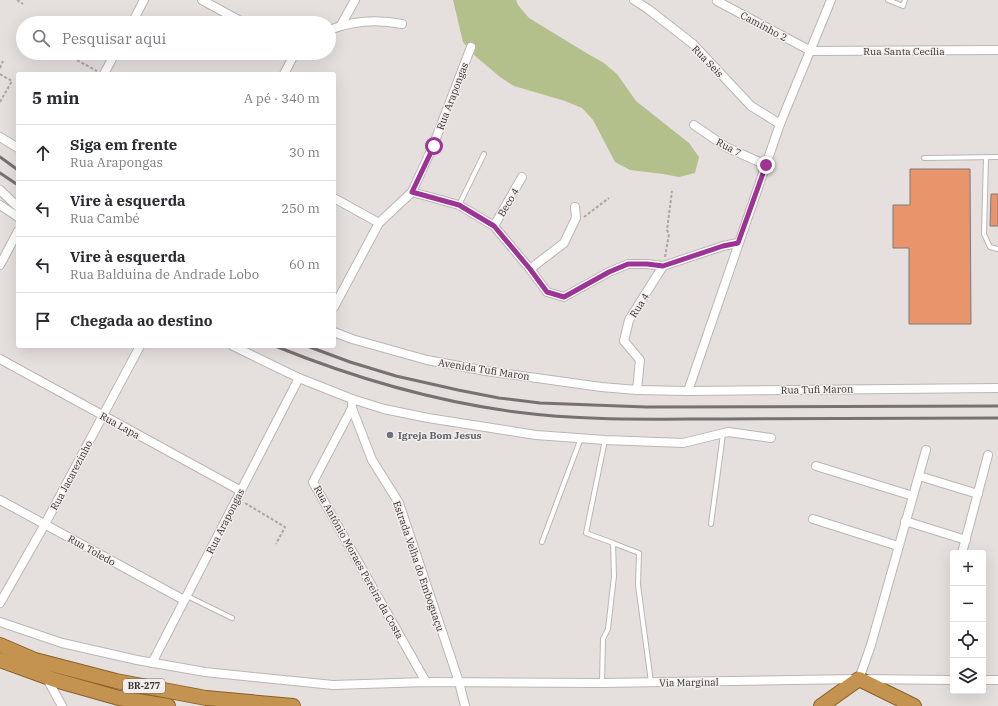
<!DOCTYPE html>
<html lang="pt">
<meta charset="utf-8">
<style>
body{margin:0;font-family:"IBM Plex Serif",serif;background:#f7f7f7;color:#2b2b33}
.controls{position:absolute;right:12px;bottom:12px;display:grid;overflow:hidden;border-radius:4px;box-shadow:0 4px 16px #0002}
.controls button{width:36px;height:36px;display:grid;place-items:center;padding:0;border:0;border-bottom:1px solid #e1e1e2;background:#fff;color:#2b2b33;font:20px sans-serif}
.stop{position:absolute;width:12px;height:12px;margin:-9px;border:3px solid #9c3395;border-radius:50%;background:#fff}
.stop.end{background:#9c3395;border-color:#fff;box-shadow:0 1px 4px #0008}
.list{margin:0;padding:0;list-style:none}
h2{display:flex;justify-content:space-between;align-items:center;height:52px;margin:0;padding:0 16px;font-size:17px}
h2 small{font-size:13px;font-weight:400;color:#7c7c81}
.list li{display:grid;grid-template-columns:26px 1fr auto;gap:12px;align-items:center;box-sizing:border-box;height:56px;padding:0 16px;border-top:1px solid #e1e1e2}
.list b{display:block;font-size:15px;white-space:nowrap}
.list p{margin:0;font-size:13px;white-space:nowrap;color:#7c7c81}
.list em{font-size:13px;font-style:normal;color:#7c7c81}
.icon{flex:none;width:22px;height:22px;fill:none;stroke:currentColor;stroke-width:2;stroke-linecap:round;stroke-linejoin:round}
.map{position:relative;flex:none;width:998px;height:706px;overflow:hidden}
.search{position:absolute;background:#fff;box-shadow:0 4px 16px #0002;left:16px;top:16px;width:320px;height:44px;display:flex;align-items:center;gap:10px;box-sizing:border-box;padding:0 14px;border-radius:22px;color:#7c7c81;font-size:15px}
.panel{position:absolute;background:#fff;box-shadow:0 4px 16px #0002;left:16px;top:72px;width:320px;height:276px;border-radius:4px}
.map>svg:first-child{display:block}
.green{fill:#b4c08c}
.building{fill:#ea946c;stroke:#7f7a78}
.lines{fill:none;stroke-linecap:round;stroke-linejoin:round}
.service-casing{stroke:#bbb6b4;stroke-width:6}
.minor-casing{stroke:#bbb6b4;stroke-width:10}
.trunk-casing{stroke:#896029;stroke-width:16}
.path{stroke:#aaa6a5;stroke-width:2;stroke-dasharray:3 2;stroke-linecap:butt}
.service{stroke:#fff;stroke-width:4}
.minor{stroke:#fff;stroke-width:8}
.trunk{stroke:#c4934f;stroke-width:14}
.rail{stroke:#757271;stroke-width:3}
.route{stroke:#9c3395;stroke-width:5}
.worship-dot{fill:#6b7280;stroke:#f3edeb;stroke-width:1.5}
.labels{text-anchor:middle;stroke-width:3;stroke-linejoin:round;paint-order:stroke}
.shield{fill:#f3edeb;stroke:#6f6c6a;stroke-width:1}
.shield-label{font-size:9px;font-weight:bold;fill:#363433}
.street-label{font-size:10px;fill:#363433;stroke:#f3edeb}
.worship-label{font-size:10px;font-weight:bold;fill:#5b616d;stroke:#f3edeb;text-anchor:start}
</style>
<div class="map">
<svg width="998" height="706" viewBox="0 0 998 706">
<rect width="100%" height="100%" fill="#e5e0de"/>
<!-- green -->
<polygon class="green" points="453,0 516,0 518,5 529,18 588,54 604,63 617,74 636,101 689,143 699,157 695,173 679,177 663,174 630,170 615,162 593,120 582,108 565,101 514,86 500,77 474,55 463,42"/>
<!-- building -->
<g class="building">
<polygon points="910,169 970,169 971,324 909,324 909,248 893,248 893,205 910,205"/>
<polygon points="991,194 998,194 998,226 990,226"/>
</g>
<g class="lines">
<defs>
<g id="service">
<polyline points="888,0 903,6 905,0"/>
<polyline points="924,158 998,157"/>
<polyline points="986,158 984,234 990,247 998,249"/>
<polyline points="459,205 484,154"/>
<polyline points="711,524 723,434"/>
<polyline points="542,542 581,438"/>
<polyline points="613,543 639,553 638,585 651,682"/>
<polyline points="187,596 232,618"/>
<polyline points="602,683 603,639 608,629 614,576 613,543 586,533 605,440"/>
</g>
<g id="minor">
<polyline points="202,0 244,23"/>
<polyline points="634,0 648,9 693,44 751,106 780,124"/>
<polyline points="718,0 717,1 811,51 998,50"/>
<polyline points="132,23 144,0"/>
<polyline points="341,25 355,0"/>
<path d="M329 30C352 21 378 19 402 24"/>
<polyline points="104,74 115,53"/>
<polyline points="284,74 295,53"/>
<polyline points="694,125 726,147 766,165"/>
<polyline points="0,137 18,148"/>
<polyline points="0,190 18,207"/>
<polyline points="412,192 459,205 494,226 530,269 547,292 564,297 609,272 628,264 647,264 663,266 723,246 738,243"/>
<polyline points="334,198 379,223"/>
<polyline points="0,205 18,217"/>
<polyline points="494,226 522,177"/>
<polyline points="0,265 18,231"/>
<polyline points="530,269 564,243 576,218 575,207"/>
<polyline points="334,307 379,223 412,192 433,146 471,47"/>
<polyline points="334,332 352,339 427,360 486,371 601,387 637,390 688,391 998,388"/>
<polyline points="233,346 299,378 352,399 384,409 428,418 536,435 605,440 683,443 728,432 771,438"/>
<polyline points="0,359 241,491"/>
<polyline points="637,390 640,360 624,341 629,320 663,266"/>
<polyline points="688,391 780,124 831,0"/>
<polyline points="352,399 352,408 313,482 426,682"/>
<polyline points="352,408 372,460 399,503 459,682 465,706"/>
<polyline points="816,466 913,496"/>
<polyline points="919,476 978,494"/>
<polyline points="0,500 184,600"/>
<polyline points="813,519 898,546"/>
<polyline points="905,521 966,540"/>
<polyline points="962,553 988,455"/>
<polyline points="0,603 45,524 140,346"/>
<polyline points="0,622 62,643 137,660 205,672 333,685 426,682 602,683 859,679 953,680"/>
<polyline points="152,663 299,378"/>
<polyline points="46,677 62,706"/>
<polyline points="859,679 871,645 926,450"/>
<polyline points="983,680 998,680"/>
</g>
<g id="trunk">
<polyline points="0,645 35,660 116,681 206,698 293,706"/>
<polyline points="0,660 55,680 119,698 168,706"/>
<polyline points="821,706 859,679 914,706"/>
</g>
</defs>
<!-- service casing -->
<use href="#service" class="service-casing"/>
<!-- minor casing -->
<use href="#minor" class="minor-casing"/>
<!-- trunk casing -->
<use href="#trunk" class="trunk-casing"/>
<!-- path -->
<g class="path">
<polyline points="17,0 23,4"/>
<polyline points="34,23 36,18"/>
<polyline points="64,53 97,71"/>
<polyline points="0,68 3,61"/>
<polyline points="0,74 12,81 0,102"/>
<polyline points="584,217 609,198"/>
<polyline points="665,257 669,234 667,230 672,191"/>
<polyline points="245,503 285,527 276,544"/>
</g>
<!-- service -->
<use href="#service" class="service"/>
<!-- minor -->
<use href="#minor" class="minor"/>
<!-- trunk -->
<use href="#trunk" class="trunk"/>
<!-- rail -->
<g class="rail">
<polyline points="0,157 18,170"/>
<polyline points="0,173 18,185"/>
<path d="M275 346C354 378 432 401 516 412 584 421 653 419 722 419 814 418 906 418 998 418"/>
<polyline points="307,346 350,362 396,376 458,390 499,398 540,403 646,407 998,406"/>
</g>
</g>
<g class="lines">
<!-- route -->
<polyline class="route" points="434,146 412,192 459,205 494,226 530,269 547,292 564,297 609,272 628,264 647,264 663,266 723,246 738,243 766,165"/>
</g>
<!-- markers -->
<circle class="worship-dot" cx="390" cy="435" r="4"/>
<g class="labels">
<!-- shield labels -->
<rect class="shield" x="123" y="679" width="42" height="14" rx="3"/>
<g class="shield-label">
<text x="144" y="689">BR-277</text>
</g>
<!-- street labels -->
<g class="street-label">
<text transform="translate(764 26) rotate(28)" y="4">Caminho 2</text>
<text x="904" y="55">Rua Santa Cecília</text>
<text transform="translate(708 61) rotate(46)" y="4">Rua Seis</text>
<text transform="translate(452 96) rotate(-69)" y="4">Rua Arapongas</text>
<text transform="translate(729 147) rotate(28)" y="4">Rua 7</text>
<text transform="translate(508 202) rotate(-59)" y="4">Beco 4</text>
<text transform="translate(639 305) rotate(-58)" y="4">Rua 4</text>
<text transform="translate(484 369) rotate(9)" y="4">Avenida Tufi Maron</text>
<text transform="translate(817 389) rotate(-1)" y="4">Rua Tufi Maron</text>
<text transform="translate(120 425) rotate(29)" y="4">Rua Lapa</text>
<text transform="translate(71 475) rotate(-62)" y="4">Rua Jacarezinho</text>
<text transform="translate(225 521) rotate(-63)" y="4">Rua Arapongas</text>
<text transform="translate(92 550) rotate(29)" y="4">Rua Toledo</text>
<text transform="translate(359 562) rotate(61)" y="4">Rua Antônio Moraes Pereira da Costa</text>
<text transform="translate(419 566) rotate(71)" y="4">Estrada Velha do Emboguaçu</text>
<text transform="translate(689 682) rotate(-1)" y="4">Via Marginal</text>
</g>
<!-- worship labels -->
<g class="worship-label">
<text x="398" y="439">Igreja Bom Jesus</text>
</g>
</g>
</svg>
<div class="controls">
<button>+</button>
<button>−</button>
<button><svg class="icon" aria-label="locate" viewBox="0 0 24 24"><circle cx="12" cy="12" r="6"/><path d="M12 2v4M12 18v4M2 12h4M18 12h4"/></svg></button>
<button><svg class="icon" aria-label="layers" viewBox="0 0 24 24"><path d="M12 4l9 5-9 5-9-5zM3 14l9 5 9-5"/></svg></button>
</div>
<div class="stop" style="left:434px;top:146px"></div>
<div class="stop end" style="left:766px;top:165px"></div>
<div class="search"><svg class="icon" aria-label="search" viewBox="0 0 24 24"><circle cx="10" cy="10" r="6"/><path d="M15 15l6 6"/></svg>Pesquisar aqui</div>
<section class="panel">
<h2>5 min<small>A pé · 340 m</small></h2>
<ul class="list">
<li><svg class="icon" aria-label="ahead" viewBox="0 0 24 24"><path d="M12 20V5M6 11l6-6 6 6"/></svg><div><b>Siga em frente</b><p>Rua Arapongas</p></div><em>30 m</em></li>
<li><svg class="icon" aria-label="left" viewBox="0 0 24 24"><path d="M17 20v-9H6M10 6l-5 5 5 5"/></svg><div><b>Vire à esquerda</b><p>Rua Cambé</p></div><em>250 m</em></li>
<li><svg class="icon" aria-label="left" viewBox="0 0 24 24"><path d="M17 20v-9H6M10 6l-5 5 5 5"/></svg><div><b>Vire à esquerda</b><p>Rua Balduina de Andrade Lobo</p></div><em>60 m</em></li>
<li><svg class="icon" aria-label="arrive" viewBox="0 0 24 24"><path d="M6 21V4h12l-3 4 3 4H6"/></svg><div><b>Chegada ao destino</b></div></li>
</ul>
</section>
</div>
